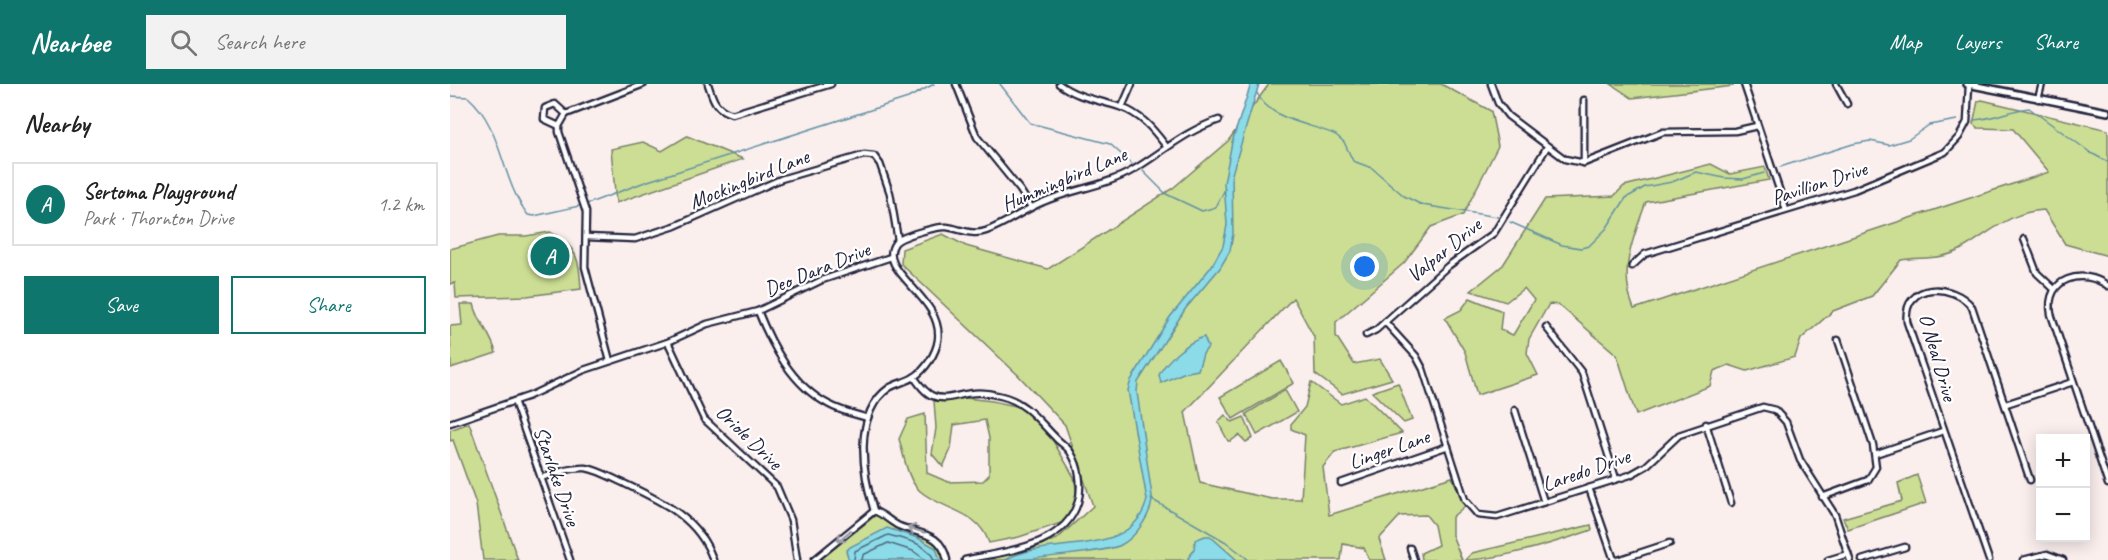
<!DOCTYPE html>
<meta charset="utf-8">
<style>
body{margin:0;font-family:Caveat,sans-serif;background:#f2f2f2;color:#222}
.controls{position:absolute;right:18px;bottom:18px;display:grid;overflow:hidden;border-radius:0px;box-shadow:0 3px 15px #0003}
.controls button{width:54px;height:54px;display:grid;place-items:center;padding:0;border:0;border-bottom:2px solid #e0e0e0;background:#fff;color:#222;font:30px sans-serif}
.you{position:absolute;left:915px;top:183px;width:21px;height:21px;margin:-15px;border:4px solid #fff;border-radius:50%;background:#1a73e8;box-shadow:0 0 0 9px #1a73e833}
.badge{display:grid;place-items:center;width:39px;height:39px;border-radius:50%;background:#0f766e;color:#fff;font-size:20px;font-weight:700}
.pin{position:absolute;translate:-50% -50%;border:3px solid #fff;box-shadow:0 2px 6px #0006}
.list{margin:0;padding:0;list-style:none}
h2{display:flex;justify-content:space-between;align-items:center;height:78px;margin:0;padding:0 24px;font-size:26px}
h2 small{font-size:20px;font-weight:400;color:#767676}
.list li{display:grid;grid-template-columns:39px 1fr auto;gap:18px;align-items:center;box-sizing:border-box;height:84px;margin:0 12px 12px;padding:0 12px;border:2px solid #e0e0e0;border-radius:0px}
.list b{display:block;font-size:22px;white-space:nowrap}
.list p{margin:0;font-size:20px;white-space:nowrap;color:#767676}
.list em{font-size:20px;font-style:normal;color:#767676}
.actions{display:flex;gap:12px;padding:18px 24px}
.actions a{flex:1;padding:14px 0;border:2px solid #0f766e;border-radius:0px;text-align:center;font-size:21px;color:#0f766e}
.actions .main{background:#0f766e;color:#fff}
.icon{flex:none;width:33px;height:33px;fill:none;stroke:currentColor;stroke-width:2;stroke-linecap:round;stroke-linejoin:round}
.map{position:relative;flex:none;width:1658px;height:476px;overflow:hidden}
header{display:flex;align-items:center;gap:36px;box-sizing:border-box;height:84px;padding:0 30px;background:#0f766e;color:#fff}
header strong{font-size:28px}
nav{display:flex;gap:33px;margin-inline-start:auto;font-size:21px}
.search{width:420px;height:54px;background:#f2f2f2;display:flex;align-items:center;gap:15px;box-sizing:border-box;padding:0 21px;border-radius:0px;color:#767676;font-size:22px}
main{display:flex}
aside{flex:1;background:#fff}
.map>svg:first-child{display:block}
.green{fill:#ccde93;stroke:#778067;stroke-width:1.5}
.water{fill:#8cdbe8;stroke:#6291a3;stroke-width:1.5}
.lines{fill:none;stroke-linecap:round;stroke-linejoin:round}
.shore{stroke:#4c6c80;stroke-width:1.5}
.stream{stroke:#6291a3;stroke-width:1.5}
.minor-casing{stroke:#22223b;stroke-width:9}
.tertiary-casing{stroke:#22223b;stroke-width:10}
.minor{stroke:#fff;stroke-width:4.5}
.tertiary{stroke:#fff;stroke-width:5}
.oneway{stroke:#9c9ca7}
.labels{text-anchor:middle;stroke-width:4.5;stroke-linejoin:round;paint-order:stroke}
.street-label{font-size:21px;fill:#22223b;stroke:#fff}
</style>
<header>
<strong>Nearbee</strong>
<div class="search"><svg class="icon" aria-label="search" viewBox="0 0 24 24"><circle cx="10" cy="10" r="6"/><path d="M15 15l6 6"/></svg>Search here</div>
<nav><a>Map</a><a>Layers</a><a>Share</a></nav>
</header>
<main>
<aside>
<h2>Nearby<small></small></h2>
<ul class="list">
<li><span class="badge">A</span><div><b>Sertoma Playground</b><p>Park · Thornton Drive</p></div><em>1.2 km</em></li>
</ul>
<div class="actions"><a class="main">Save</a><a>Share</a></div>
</aside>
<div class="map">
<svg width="1658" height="476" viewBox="0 0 1658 476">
<rect width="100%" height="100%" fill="#fbefee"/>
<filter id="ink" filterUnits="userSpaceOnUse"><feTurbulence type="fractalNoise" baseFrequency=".0167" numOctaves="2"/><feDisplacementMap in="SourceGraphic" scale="12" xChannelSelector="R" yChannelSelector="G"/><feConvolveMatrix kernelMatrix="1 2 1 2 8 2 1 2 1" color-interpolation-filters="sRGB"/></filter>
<g filter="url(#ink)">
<!-- green -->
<g class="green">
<polygon points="819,0 991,0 1041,27 1048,62 1013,131 981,143 954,179 886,238 886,252 904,280 930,275 942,295 892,310 865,290 864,253 843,214 735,328 750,399 822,415 851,415 855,351 841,345 841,340 855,323 861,298 891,320 915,312 952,349 885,368 873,383 879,431 1002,393 1015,422 1002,433 1002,451 1012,476 972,476 971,469 988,461 984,441 976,431 950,432 929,455 936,476 919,476 914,464 893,460 891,476 538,476 607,455 643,422 615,341 568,291 451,180 452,165 493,150 516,162 598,185 723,104 778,57"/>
<polygon points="1161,0 1283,0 1283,2 1182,14"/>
<path d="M1532 16 1658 46V172L1615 160 1594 126C1560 127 1539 150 1510 166 1491 176 1472 173 1451 176L1422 212 1383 227 1351 255 1345 273 1297 287 1279 281 1264 287 1260 302 1186 331 1167 271 1109 221 1099 220 1079 255 1077 269 1088 291 1027 311 1015 268 995 234 1011 226 1020 214 1052 227 1050 246 1063 251 1084 216 1074 204 1056 218 1021 207 1053 181 1095 115 1164 112 1174 102 1261 80 1280 90 1315 83 1319 96 1196 118C1183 156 1168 186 1184 225L1599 88 1563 45 1528 44 1523 40 1528 17Z"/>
<polygon points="237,52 293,75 166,119 161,65 193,58 212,67"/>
<path d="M100 148C128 163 129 175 131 205L77 212 6 214 5 199 0 200V165L48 152H76Z"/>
<path d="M10 220H24C28 238 42 251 46 269L1 284 0 242 12 241Z"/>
<polygon points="831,277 844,299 783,335 770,313"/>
<polygon points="948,299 962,336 954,339 922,308"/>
<polygon points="835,306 847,328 807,351 796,330"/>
<path d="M515 314 542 317 580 325 602 355 624 393 629 421 617 437 569 453 539 459C528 425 493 427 470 407 457 396 454 371 449 355L458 335 475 330 477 389 498 398 533 397 539 391V354L535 336 504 341 501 365 493 383 482 370 486 344 484 317Z"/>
<polygon points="775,331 782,338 794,333 803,354 796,358 789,351 781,357 778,357 768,338"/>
<polygon points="19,339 68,476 33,476 26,420 3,356 0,357 0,346"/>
<polygon points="1467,391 1476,419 1398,445 1393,434 1452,417 1448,399"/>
<path d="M427 430C434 434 440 439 447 443 466 452 491 450 494 476H370Z"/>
<path d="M1141 441 1142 446C1107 458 1052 476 1015 476L1022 469Z"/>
</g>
<!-- water -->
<g class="water">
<path d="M801 0H809L782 90 783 150 780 167 770 184 736 224 688 298 687 308 702 412C703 429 686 453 671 461 658 468 574 476 555 476 601 450 682 476 697 416L678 306 681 296 720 233 761 183 773 162 777 141 774 99 782 58Z"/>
<path d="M754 253 758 263 753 270 748 286 733 289 711 299 709 291C715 277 739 257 754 253Z"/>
<polygon points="437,444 468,454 486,464 490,476 399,476 396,467 400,463"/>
<polygon points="755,452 760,452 787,476 737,476 744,466 745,456"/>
</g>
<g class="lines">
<!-- shore -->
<g class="shore">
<path d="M404 476 405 467 438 451C453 455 478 459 484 476"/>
<polyline points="412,476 413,471 438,459 463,467 476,476"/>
</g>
<!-- stream -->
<g class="stream">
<polyline points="550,0 580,39 660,60 682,80"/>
<path d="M807 9C820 37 860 39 886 51L894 58 903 77 922 84 954 112 972 121 1048 133"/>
<path d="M0 12 18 13C53 43 50 95 78 131L84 132 129 122"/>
<path d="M1524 36C1545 35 1559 26 1579 24L1641 69 1658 78"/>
<polyline points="1330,83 1403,60 1420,57 1439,61 1459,55 1479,41 1507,36"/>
<polyline points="693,87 716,110 752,127 766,123 775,105"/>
<polyline points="137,120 195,98 458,14 484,0"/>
<polyline points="1060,138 1112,161 1131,164 1139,162 1156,145 1176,114 1195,103 1222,98 1246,88 1274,94 1293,95 1314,89"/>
<polyline points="701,415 776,458 799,476"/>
</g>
<defs>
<g id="minor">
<path d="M258 0C263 15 265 25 282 30L381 0"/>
<polyline points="506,0 527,53 570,106 581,123"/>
<path d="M609 0C628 14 649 16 670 23 691 30 703 45 716 62"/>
<polyline points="1041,0 1048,19 1058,32 1115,75 1134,79 1213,48 1285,47 1307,42"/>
<polyline points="1294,0 1336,126"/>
<polyline points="1386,0 1397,20"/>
<polyline points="1588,15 1592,0"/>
<polyline points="672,23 682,0"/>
<polyline points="116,30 109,42 109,48 136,128 135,183 160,277"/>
<polyline points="116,30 194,0"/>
<polyline points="109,42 94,35 95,24 105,20 116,30"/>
<polyline points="1134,79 1134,16"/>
<polyline points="136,153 185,155 225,142 331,95 414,71 424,72 430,80 440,109 448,156"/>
<polyline points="1574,155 1587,189 1604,205"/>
<polyline points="1182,182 1195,170 1404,106 1495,68 1509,53 1517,38 1519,1"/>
<path d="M1658 202C1633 183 1594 194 1601 230L1658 400"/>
<path d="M308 227C322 262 342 301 378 320 390 327 404 330 418 334"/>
<polyline points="935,238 966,272 973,285 1015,416 1028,431 1047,433 1180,391 1196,382 1229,351 1313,323 1325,326 1336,338 1350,376 1385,431 1400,476"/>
<polyline points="1096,243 1132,289 1166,395"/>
<polyline points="916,251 926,246 998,182 1044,149 1097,63"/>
<polyline points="218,258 254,335 327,403 341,436 347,476"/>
<path d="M464 293C469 300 475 309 483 312 497 318 511 309 524 309 532 308 543 310 551 312 576 318 588 336 605 353 610 359 618 363 621 369 630 383 632 403 628 418 614 464 554 467 515 476"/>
<polyline points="64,317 120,476"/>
<polyline points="1556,320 1623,298"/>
<polyline points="1065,326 1094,418"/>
<polyline points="0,339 79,312 134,286 218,258 257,240 308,227 372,196 441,173"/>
<polyline points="1256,340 1281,419"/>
<polyline points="1425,370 1493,347"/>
<path d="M91 394C105 389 121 383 136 384 148 386 160 393 171 398 209 416 249 433 263 476"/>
<polyline points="891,399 998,362"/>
<polyline points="1139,404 1164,476"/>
<polyline points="1372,413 1418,396 1426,383 1423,361 1388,256"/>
<path d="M424 427C413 391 402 330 439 304 447 299 456 298 464 293 475 286 486 270 488 256 494 213 425 187 445 159 451 152 487 142 497 143 511 145 522 152 536 147 556 140 573 126 593 118 622 105 656 102 683 86 713 68 735 47 769 36"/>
<path d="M424 427C434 430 440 438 449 442 471 451 491 448 497 476"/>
<polyline points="960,464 964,476"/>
<polyline points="364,476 424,427"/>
<polyline points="1168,476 1220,459"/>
<polyline points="1378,476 1398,470"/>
<polyline points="1412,476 1455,463"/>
<path d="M1539 476 1457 238C1452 198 1503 198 1522 223L1580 396"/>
<polyline points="1573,476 1597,470 1613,476"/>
</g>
<polyline id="tertiary" points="1517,0 1658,28"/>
</defs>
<!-- minor casing -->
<use href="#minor" class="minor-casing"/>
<!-- tertiary casing -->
<use href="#tertiary" class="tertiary-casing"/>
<!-- minor -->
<use href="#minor" class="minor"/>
<!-- tertiary -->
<use href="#tertiary" class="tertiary"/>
</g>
<!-- one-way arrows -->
<defs><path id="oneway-shaft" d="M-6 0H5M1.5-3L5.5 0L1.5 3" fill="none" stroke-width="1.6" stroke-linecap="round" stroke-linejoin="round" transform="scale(1.5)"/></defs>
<g class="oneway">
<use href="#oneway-shaft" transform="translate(466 446) rotate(-163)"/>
<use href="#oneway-shaft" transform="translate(394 452) rotate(140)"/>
</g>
</g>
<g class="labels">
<!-- street labels -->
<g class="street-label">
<text transform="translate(299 95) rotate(-22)" y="7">Mockingbird Lane</text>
<text transform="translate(614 95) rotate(-23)" y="7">Hummingbird Lane</text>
<text transform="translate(1369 99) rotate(-18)" y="7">Pavillion Drive</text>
<text transform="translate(994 166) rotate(-39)" y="7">Valpar Drive</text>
<text transform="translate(367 185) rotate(-22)" y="7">Deo Dara Drive</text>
<text transform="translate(1488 273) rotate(74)" y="7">O Neal Drive</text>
<text transform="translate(299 353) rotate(44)" y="7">Oriole Drive</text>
<text transform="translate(939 365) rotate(-19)" y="7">Linger Lane</text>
<text transform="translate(1136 386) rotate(-19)" y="7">Laredo Drive</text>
<text transform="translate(107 392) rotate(71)" y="7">Starlake Drive</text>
</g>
</g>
</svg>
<div class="controls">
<button>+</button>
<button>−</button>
</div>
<div class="you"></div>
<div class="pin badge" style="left:100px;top:172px">A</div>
</div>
</main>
